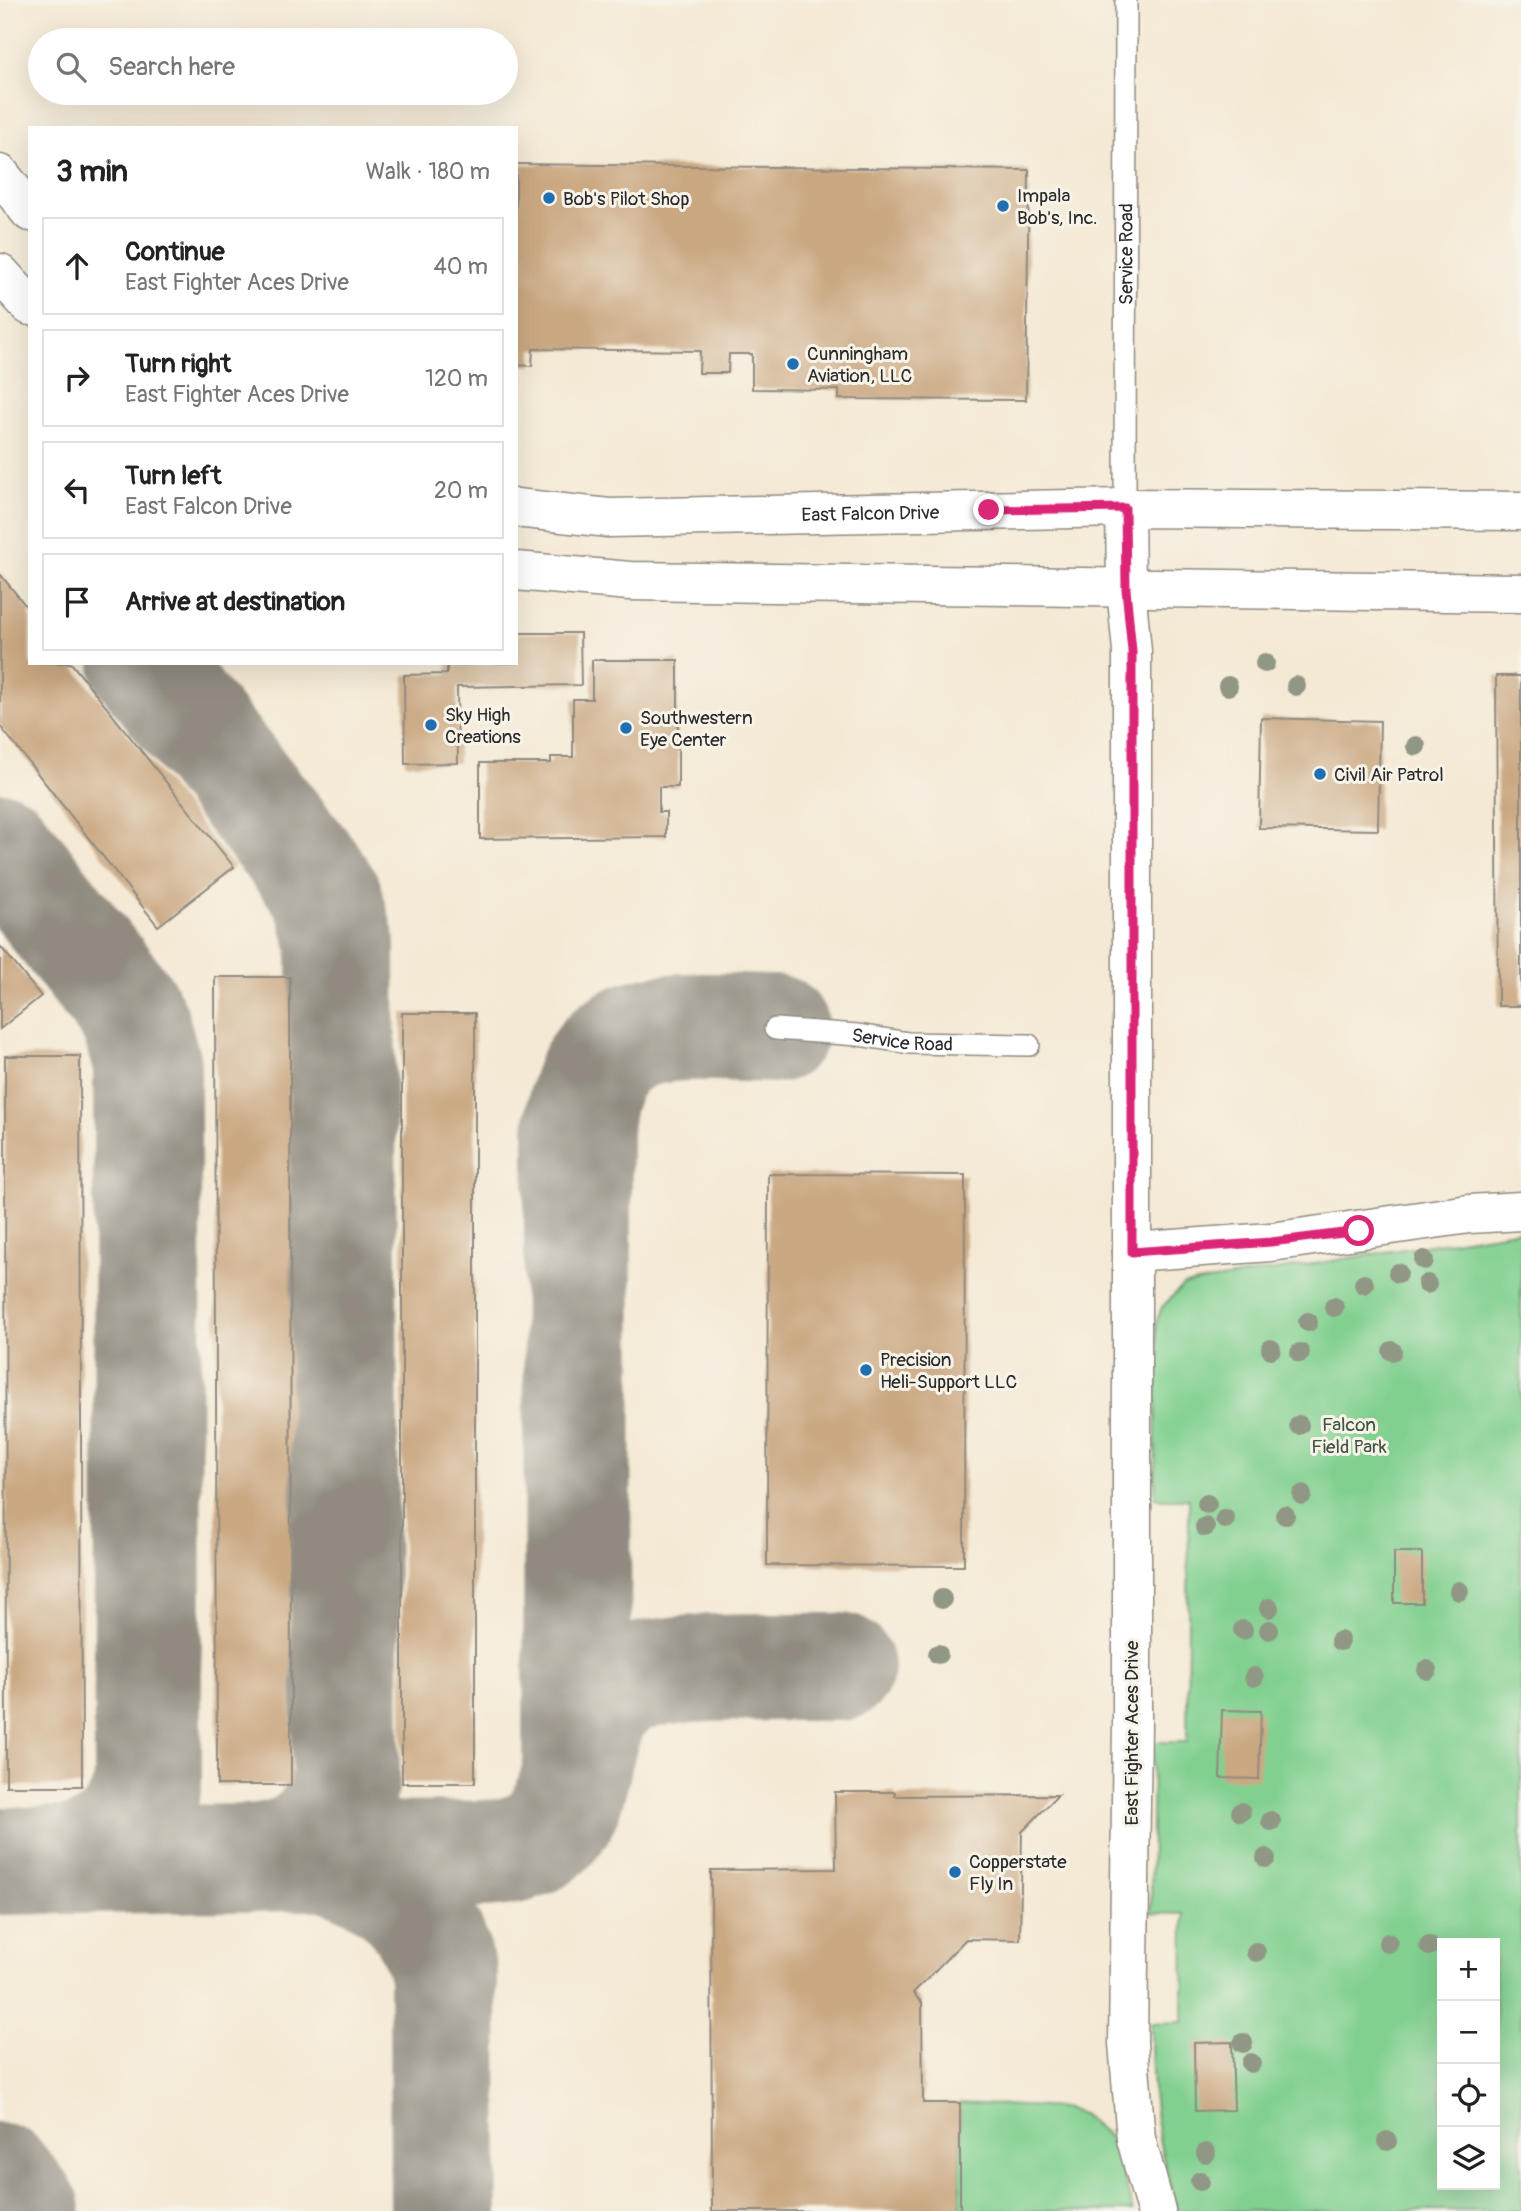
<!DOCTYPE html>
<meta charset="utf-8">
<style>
body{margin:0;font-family:Pangolin,sans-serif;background:#f2f2f2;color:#222}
.controls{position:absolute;right:21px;bottom:21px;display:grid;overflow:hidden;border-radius:0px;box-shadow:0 7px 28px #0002}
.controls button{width:63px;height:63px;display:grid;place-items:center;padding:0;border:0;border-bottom:2px solid #e0e0e0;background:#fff;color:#222;font:35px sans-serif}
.stop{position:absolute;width:21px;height:21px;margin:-16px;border:5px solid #db2777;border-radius:50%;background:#fff}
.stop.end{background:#db2777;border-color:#fff;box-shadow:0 2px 7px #0008}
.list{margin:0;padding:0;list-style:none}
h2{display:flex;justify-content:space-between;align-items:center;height:91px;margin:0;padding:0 28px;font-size:30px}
h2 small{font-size:23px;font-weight:400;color:#767676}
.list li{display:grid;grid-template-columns:46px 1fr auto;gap:21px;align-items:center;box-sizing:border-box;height:98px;margin:0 14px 14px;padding:0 14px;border:2px solid #e0e0e0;border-radius:0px}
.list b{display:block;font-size:26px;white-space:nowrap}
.list p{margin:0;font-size:23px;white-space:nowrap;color:#767676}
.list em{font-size:23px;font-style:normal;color:#767676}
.icon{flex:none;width:38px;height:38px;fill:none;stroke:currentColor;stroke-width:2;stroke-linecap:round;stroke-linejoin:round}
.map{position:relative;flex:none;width:1521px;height:2211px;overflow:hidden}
.search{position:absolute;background:#fff;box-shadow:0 7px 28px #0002;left:28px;top:28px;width:490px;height:77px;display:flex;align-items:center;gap:18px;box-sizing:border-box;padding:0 24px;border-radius:38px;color:#767676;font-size:26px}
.panel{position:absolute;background:#fff;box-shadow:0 7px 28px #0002;left:28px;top:126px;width:490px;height:539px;border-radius:0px}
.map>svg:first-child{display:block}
.green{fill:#81d090;stroke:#567e5e;stroke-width:2;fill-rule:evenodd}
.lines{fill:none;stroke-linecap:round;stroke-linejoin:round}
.taxiway{stroke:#908a80;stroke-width:108}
.building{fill:#caa882}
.service-casing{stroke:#908a80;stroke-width:24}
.minor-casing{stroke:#908a80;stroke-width:41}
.service{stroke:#fff;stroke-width:21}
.minor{stroke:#fff;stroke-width:38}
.tree{fill:#919785}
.route{stroke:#db2777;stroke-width:9}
.poi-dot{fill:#1f6fb2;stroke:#f7f3e8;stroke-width:2.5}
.labels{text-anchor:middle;stroke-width:6;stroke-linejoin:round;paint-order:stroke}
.poi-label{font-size:19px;fill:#2b2b2b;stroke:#f7f3e8;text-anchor:start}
.street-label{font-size:19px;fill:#2b2b2b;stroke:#f7f3e8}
.park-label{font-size:19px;fill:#405444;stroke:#f7f3e8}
</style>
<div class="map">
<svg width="1521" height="2211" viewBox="0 0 1521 2211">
<rect width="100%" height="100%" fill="#f7f3e8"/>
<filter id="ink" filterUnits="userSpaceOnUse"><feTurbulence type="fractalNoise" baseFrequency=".0143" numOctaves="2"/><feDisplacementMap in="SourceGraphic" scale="14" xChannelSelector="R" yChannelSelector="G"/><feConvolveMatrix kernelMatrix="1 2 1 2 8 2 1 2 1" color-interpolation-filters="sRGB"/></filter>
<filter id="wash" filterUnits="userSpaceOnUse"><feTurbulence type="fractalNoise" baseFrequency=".00686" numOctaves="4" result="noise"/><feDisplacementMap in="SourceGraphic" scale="28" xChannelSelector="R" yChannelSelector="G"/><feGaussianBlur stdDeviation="1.57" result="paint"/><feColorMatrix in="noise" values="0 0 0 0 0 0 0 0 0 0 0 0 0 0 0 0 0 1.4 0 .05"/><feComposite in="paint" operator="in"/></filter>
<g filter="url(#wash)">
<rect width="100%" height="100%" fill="#f4e9d4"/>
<!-- green -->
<g class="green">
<path d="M1521 1230V2211H1178C1155 2142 1151 2095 1151 2023L1183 2022 1184 1914 1151 1913 1153 1742H1187L1189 1499H1155L1157 1321 1162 1307 1184 1285ZM1442 1943H1495V2185H1442Z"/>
<polygon points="960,2103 1065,2108 1082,2114 1114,2141 1133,2211 960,2211"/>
</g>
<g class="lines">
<!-- taxiway -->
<g class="taxiway">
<path d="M144 663 311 872 329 899 341 944 346 1780C330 1831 306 1852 252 1858"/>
<path d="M0 846 127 1008 136 1025 147 1065 148 1782C140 1821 116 1850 76 1859"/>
<path d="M577 1769 578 1132C586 1005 681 1028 775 1029"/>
<path d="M326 1856C392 1879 426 1904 443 1974L444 2211"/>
<path d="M0 1861 464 1855C482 1854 500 1854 517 1849 599 1825 557 1721 623 1683 659 1662 793 1668 840 1667"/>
<polyline points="0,2177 27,2211"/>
</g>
</g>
<g id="blocks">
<!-- building -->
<g class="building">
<polygon points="516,164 1029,170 1026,400 839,399 839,390 752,389 752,354 729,354 728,373 699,373 700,351 533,349 532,366 516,365"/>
<polygon points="0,574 30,611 30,663 71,663 234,867 158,926 0,726"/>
<polygon points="516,633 580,633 581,685 457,687 458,763 405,764 404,675 447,674 447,663 516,663"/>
<polygon points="592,660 678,660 678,787 659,787 659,812 666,812 666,837 480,839 480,763 551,763 551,757 573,757 573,699 592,699"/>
<polygon points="1496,676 1521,676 1521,1006 1498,1006"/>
<polygon points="1261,718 1380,721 1378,830 1259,828"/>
<polygon points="0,946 41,996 0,1029"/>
<polygon points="215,977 290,977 291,1785 217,1785"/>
<rect x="402" y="1013" width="73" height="770"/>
<polygon points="5,1056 80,1056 82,1786 6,1786"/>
<polygon points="768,1174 965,1175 964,1566 767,1565"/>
<rect x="1394" y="1552" width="28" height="51"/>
<polygon points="1222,1710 1261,1711 1259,1779 1220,1778"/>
<polygon points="835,1792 895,1792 895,1796 1058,1795 1022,1832 1020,1940 966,1939 913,1993 922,2003 923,2103 960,2103 960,2211 712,2211 711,1870 836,1869"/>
<polygon points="1232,2042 1234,2110 1195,2111 1194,2043"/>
</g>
</g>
</g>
<g filter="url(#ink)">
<use href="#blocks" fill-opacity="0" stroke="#908a80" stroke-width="2"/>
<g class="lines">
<defs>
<g id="service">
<path id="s1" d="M1125 508 1126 0"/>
<path id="s2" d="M775 1029 858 1035 909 1043 1029 1045"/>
</g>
<g id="minor">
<polyline points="0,174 30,212"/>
<polyline points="0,273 30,306"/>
<path id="s3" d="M516 508 609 518 1125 508 1521 511"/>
<polyline points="1125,508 1126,588 1132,651 1132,1723 1128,2043 1136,2139 1156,2211"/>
<polyline points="516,571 630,581 1521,593"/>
<polyline points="1132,1252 1271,1242 1469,1214 1521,1211"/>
</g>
</defs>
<!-- service casing -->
<use href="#service" class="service-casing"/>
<!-- minor casing -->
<use href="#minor" class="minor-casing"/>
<!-- service -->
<use href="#service" class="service"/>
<!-- minor -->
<use href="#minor" class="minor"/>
</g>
<!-- trees -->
<g class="tree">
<circle cx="1265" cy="663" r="10"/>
<circle cx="1228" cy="686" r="10"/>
<circle cx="1296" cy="686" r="10"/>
<circle cx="1416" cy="746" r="10"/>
<circle cx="1424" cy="1260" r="10"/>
<circle cx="1398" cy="1273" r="10"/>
<circle cx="1364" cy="1284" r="10"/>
<circle cx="1427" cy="1284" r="10"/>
<circle cx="1334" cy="1307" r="10"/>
<circle cx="1308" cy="1322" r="10"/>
<circle cx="1271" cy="1349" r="10"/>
<circle cx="1392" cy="1351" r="10"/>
<circle cx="1300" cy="1353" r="10"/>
<circle cx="1299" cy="1425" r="10"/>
<circle cx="1302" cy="1495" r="10"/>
<circle cx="1207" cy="1504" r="10"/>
<circle cx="1285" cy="1515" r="10"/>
<circle cx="1225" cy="1519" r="10"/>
<circle cx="1205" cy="1527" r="10"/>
<circle cx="1459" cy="1591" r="10"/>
<circle cx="942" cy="1599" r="10"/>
<circle cx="1269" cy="1608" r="10"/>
<circle cx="1243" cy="1630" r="10"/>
<circle cx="1269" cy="1630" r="10"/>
<circle cx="1340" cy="1641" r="10"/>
<circle cx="938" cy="1654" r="10"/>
<circle cx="1427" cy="1670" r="10"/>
<circle cx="1254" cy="1677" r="10"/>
<circle cx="1241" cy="1812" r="10"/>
<circle cx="1271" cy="1821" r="10"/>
<circle cx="1266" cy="1858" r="10"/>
<circle cx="1388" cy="1943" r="10"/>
<circle cx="1429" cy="1946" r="10"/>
<circle cx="1256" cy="1952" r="10"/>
<circle cx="1243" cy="2043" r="10"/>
<circle cx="1251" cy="2063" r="10"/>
<circle cx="1387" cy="2141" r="10"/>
<circle cx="1206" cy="2153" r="10"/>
<circle cx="1200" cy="2181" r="10"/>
</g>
</g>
<g class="lines" filter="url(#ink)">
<!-- route -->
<polyline class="route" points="989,510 1125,508 1126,589 1132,651 1132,1252 1271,1242 1359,1231"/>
</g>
<!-- markers -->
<g class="poi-dot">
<circle cx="549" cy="198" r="7"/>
<circle cx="1003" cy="206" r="7"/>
<circle cx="793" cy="364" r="7"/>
<circle cx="431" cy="725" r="7"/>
<circle cx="626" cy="728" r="7"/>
<circle cx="1320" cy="774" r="7"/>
<circle cx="866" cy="1370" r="7"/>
<circle cx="955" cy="1872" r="7"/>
</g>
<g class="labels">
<!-- poi labels -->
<g class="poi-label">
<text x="1017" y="202">Impala<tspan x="1017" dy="22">Bob's, Inc.</tspan></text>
<text x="563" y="205">Bob's Pilot Shop</text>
<text x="807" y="360">Cunningham<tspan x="807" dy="22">Aviation, LLC</tspan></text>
<text x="445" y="721">Sky High<tspan x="445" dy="22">Creations</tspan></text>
<text x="640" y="724">Southwestern<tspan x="640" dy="22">Eye Center</tspan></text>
<text x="1334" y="781">Civil Air Patrol</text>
<text x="880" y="1366">Precision<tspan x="880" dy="22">Heli-Support LLC</tspan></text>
<text x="969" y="1868">Copperstate<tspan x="969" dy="22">Fly In</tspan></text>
</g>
<!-- street labels -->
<g class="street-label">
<text dy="7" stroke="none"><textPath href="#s1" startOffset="254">Service Road</textPath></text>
<text dy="7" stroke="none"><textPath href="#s3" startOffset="355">East Falcon Drive</textPath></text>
<text dy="7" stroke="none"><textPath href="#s2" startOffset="128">Service Road</textPath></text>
<text transform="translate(1131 1733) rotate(-90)" y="7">East Fighter Aces Drive</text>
</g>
<!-- park labels -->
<g class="park-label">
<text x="1349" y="1431">Falcon<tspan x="1349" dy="22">Field Park</tspan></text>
</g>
</g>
</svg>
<div class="controls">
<button>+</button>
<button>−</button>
<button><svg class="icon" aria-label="locate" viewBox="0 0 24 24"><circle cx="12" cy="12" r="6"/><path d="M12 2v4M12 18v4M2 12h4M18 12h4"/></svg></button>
<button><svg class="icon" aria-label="layers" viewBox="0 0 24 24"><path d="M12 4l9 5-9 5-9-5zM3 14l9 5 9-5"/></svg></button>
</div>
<div class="stop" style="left:1359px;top:1231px"></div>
<div class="stop end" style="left:989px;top:510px"></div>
<div class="search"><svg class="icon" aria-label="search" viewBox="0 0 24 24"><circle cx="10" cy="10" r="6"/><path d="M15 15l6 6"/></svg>Search here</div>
<section class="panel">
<h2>3 min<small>Walk · 180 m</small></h2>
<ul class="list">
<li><svg class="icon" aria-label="ahead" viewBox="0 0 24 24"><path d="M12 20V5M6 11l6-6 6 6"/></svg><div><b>Continue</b><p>East Fighter Aces Drive</p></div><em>40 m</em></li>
<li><svg class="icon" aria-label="right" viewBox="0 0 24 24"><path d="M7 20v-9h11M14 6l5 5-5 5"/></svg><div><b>Turn right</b><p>East Fighter Aces Drive</p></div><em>120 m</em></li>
<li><svg class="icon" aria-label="left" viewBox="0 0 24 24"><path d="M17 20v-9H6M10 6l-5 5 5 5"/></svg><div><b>Turn left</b><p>East Falcon Drive</p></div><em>20 m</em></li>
<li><svg class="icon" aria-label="arrive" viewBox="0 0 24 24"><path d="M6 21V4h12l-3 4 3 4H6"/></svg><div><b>Arrive at destination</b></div></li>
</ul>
</section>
</div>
